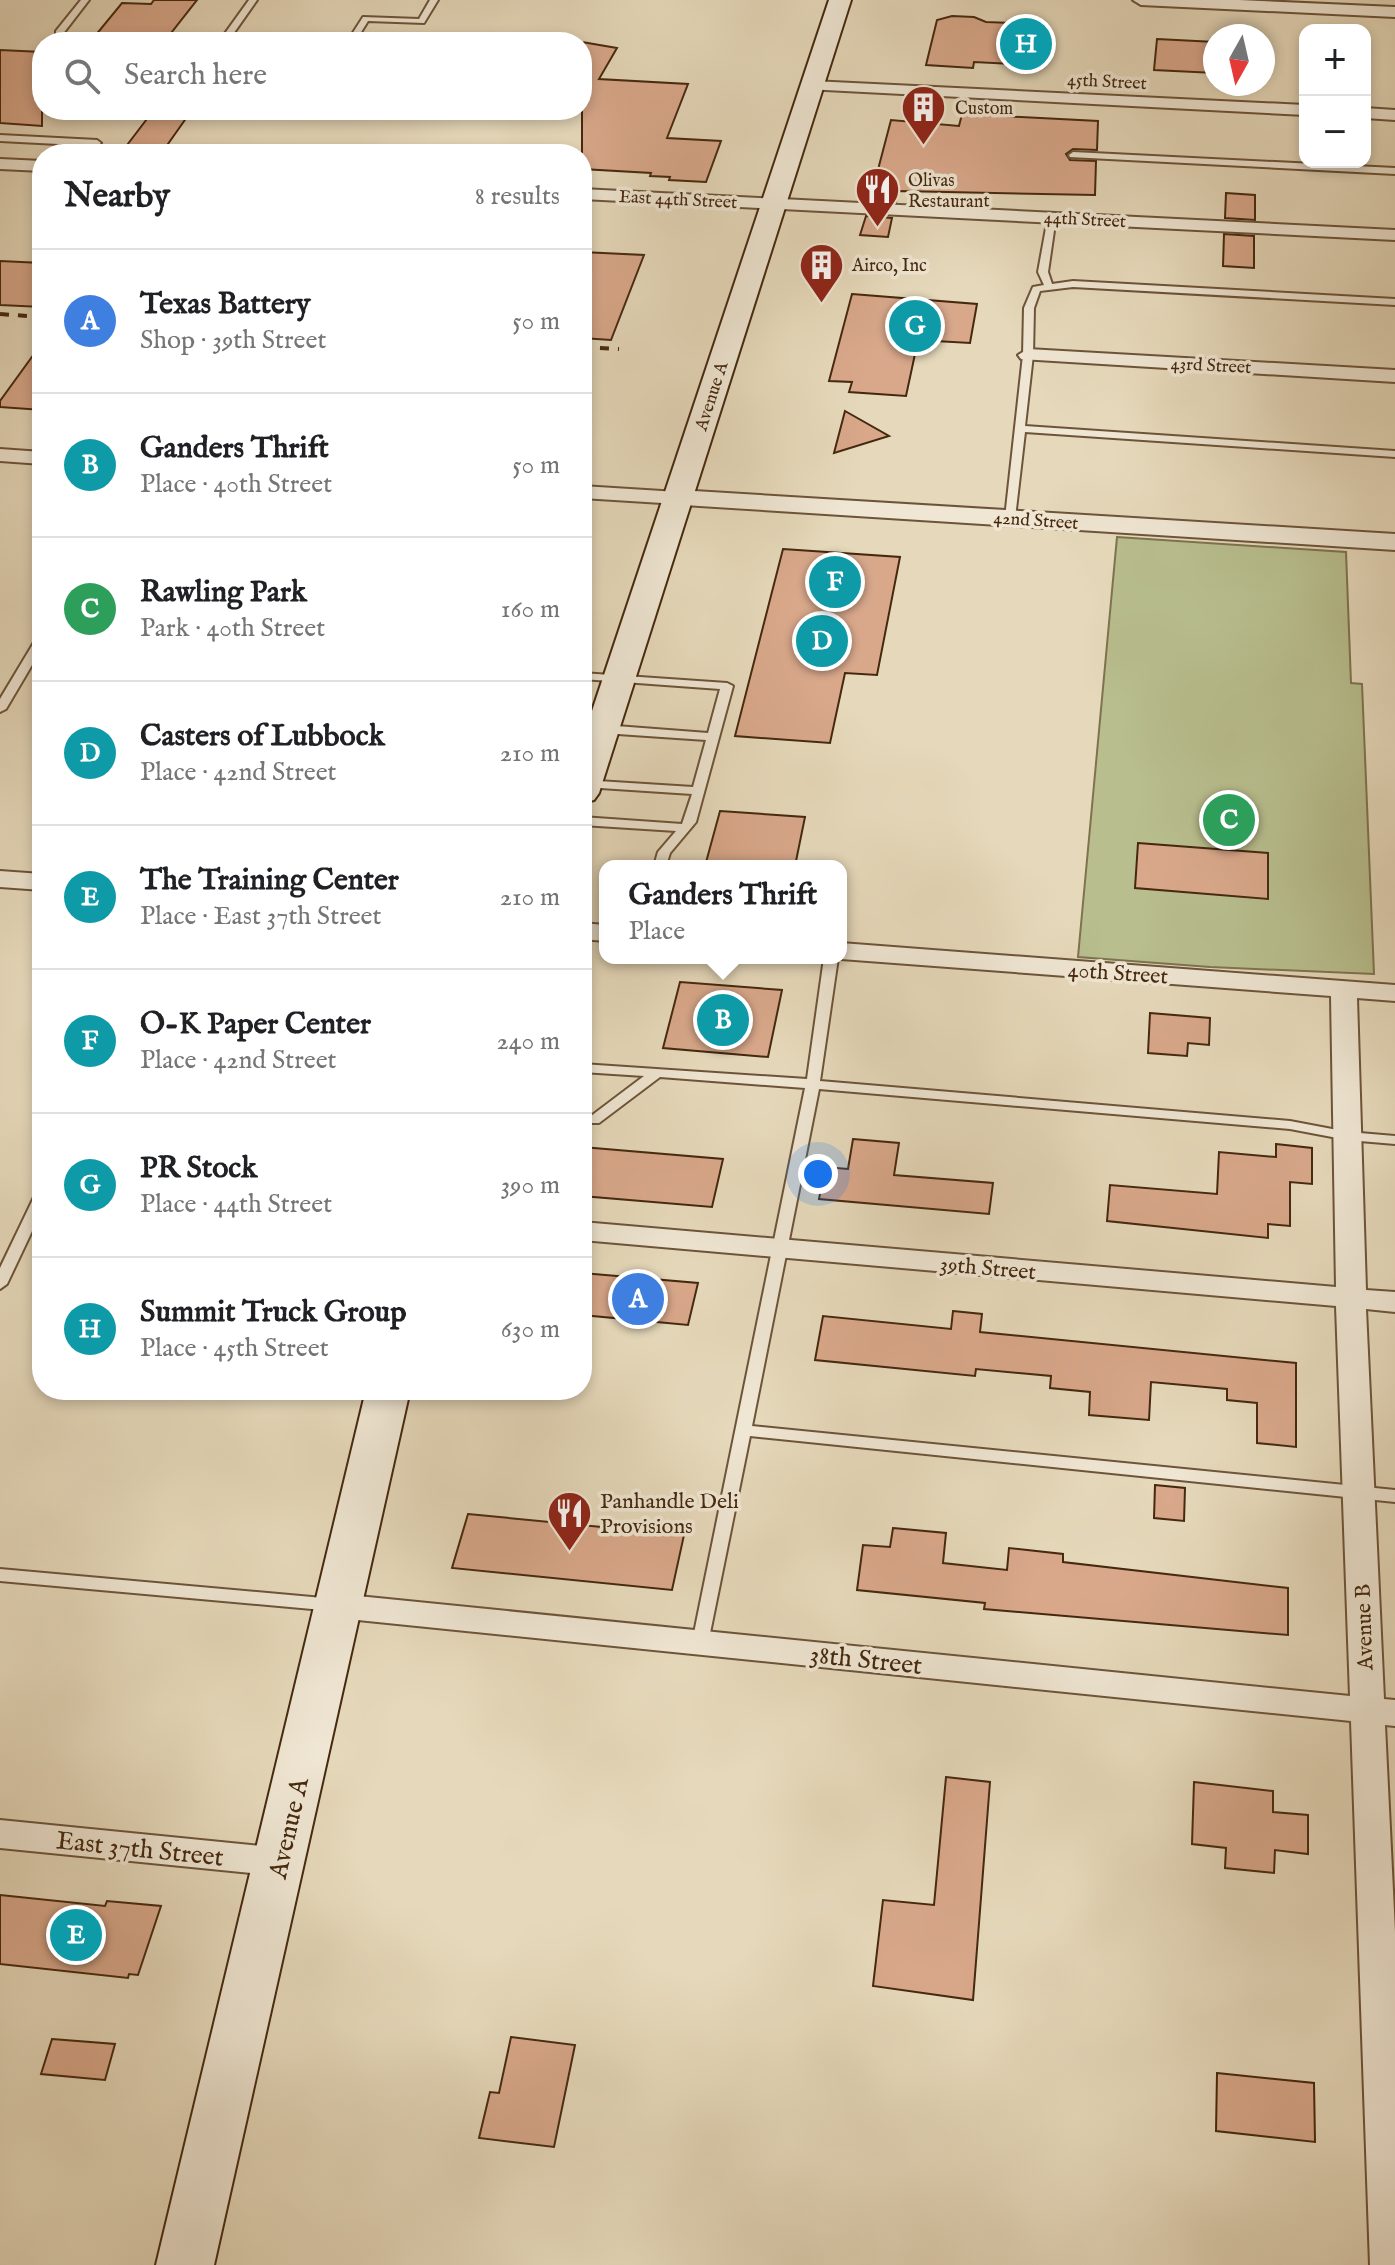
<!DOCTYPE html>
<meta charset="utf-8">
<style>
body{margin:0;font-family:"IM FELL English",serif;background:#f2f2f2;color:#202124}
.controls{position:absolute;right:24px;top:24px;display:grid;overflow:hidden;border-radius:16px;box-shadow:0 4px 12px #0003}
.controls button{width:72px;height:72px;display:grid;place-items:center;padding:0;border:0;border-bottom:2px solid #e0e0e0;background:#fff;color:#202124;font:40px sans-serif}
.compass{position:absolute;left:1203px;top:24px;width:72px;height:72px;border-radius:50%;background:#fff;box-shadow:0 4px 12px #0003;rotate:188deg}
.you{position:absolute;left:818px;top:1174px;width:28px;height:28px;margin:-20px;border:6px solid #fff;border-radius:50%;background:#1a73e8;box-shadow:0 0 0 12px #1a73e833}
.badge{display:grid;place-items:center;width:52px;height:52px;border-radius:50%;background:#d93025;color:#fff;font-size:26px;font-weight:700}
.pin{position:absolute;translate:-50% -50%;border:4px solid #fff;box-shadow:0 2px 8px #0006}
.popup{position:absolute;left:599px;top:860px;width:248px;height:104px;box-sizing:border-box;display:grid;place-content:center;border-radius:16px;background:#fff;filter:drop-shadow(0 2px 6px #0005);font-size:26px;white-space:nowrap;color:#757577}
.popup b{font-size:30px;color:#202124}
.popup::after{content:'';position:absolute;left:50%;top:100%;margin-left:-16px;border:16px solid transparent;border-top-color:#fff}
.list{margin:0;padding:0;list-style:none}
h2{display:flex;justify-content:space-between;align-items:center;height:104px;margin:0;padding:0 32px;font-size:34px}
h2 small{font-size:26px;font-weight:400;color:#757577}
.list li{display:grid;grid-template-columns:52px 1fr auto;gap:24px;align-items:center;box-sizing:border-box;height:144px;padding:0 32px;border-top:2px solid #e0e0e0}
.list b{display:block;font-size:30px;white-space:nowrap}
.list p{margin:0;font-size:26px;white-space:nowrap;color:#757577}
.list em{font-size:26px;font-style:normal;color:#757577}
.icon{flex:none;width:44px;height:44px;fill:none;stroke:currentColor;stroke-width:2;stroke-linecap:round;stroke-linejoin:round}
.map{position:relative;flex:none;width:1395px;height:2265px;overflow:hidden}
.search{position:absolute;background:#fff;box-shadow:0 4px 12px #0003;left:32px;top:32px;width:560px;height:88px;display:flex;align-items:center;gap:20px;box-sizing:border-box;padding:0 28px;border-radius:32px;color:#757577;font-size:30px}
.panel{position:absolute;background:#fff;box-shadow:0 4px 12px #0003;left:32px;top:144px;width:560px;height:1256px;border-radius:32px}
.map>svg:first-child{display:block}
.green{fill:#b8be8e;stroke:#7e734e;stroke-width:2}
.building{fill:#d9a88b;stroke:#45280e;stroke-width:2}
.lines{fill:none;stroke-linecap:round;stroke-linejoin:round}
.service-casing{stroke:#6d5439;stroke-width:4}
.minor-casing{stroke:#6d5439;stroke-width:4}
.tertiary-casing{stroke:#6d5439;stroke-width:4}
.secondary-casing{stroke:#45280e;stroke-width:4}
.service{fill:#efe6d3;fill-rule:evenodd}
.minor{fill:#efe6d3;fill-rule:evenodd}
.tertiary{fill:#efe6d3;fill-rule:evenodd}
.secondary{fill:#efe6d3;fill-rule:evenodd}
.rail{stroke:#45280e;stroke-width:4;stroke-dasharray:9 9;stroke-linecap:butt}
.labels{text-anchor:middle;stroke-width:7;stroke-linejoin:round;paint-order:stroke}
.far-street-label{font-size:18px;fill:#45280e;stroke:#efe6d3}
.far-poi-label{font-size:18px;fill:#45280e;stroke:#efe6d3;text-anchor:start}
.street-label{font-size:22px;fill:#45280e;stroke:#efe6d3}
.poi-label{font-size:22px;fill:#45280e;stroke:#efe6d3;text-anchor:start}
.near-street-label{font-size:26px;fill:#45280e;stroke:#efe6d3}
</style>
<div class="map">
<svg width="1395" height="2265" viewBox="0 0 1395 2265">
<rect width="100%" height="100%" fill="#e6d9bb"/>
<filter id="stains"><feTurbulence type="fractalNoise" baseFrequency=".0025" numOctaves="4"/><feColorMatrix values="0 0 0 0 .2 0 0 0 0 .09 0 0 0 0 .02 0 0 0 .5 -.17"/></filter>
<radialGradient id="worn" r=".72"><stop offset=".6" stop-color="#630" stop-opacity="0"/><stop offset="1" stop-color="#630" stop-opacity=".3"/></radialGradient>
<!-- green -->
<polygon class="green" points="1117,537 1346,552 1351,683 1362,684 1374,974 1210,967 1078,957"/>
<!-- building -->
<g class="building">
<polygon points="154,0 197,0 164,42 90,42 122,3 151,4"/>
<polygon points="952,16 974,17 986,22 1040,24 1033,65 974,62 973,68 926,65 937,20"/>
<polygon points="1157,39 1215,42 1215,73 1154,70"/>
<polygon points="582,42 617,48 599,79 688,84 667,138 721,141 706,182 669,180 670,177 650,176 651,173 582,169"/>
<polygon points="0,50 42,52 42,126 0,123"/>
<polygon points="962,114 1098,121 1097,150 1073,149 1066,154 1070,160 1096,161 1095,195 899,191 896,202 870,200 891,120 959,126"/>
<polygon points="150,115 187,117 163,151 124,149"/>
<polygon points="1226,193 1255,195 1255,220 1225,218"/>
<polygon points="866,216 892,218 888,237 860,235"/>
<polygon points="1224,234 1254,236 1254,268 1223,266"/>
<polygon points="582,252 644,255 611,340 582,338"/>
<polygon points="0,261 42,263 42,307 0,305"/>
<polygon points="852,294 977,304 970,343 918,340 906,396 849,392 852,382 829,381"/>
<polygon points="42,343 42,410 0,407 0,401"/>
<polygon points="845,411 889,436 834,453"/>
<polygon points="783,549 900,557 877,675 845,673 830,743 735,736"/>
<polygon points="720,811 805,817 795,866 705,866"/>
<polygon points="1138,843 1268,853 1268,899 1135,888"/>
<polygon points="680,982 782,990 768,1057 663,1048"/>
<polygon points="1150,1013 1210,1018 1209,1045 1188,1043 1187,1056 1148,1053"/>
<polygon points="853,1139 899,1143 894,1175 993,1183 989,1214 819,1199 825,1167 848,1169"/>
<polygon points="1276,1144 1312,1148 1312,1184 1290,1182 1290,1226 1268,1224 1268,1238 1107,1221 1110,1185 1217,1194 1219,1152 1276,1157"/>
<polygon points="582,1147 723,1159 712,1207 582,1196"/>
<polygon points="582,1273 698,1283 688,1325 582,1315"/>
<polygon points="953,1311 982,1314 980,1332 1296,1363 1296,1447 1257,1443 1257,1403 1227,1400 1227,1389 1151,1382 1149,1420 1089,1415 1090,1392 1050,1388 1051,1376 976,1369 975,1376 815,1360 823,1316 951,1329"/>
<polygon points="1155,1485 1185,1488 1184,1521 1154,1518"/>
<polygon points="468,1514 684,1535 672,1590 452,1568"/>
<polygon points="893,1528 946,1533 943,1563 1007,1570 1009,1548 1063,1554 1063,1562 1288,1588 1288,1635 984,1609 985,1603 857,1590 863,1545 890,1547"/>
<polygon points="946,1777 990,1782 973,2000 873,1986 883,1900 934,1905"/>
<polygon points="1194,1782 1273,1791 1273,1812 1308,1815 1308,1854 1275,1850 1274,1873 1225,1868 1226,1848 1192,1844"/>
<polygon points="0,1895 105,1906 107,1901 161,1906 138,1975 129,1974 128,1978 0,1964"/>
<polygon points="511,2037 575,2045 554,2147 479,2138 490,2092 499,2093"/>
<polygon points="52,2039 115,2044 105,2080 41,2074"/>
<polygon points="1217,2073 1314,2083 1315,2142 1216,2131"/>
</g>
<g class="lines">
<defs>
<g id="service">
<polygon points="81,0 89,0 62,35 56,35 56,31"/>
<polygon points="249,0 257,0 231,37 290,40 294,42 222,41 221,39"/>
<polygon points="430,0 438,0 424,23 368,21 355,42 347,42 363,17 419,19"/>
<polygon points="0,135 97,140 101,143 97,146 0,141"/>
<polygon points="1073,152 1395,168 1395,174 1070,157 1069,155"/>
<polygon points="1052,214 1056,217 1048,272 1052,284 1073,281 1395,299 1395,305 1073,287 1040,291 1034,308 1033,355 1025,426 1395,451 1395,457 1025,432 1015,518 1010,521 1006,520 1005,518 1023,355 1024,308 1033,287 1044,285 1038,272 1048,217"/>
<polygon points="42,636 42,648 6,709 0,712 0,699 36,639"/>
<polygon points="582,673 727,683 733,686 696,822 670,853 666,866 654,866 658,852 676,831 582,825 582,817 682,824 692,794 585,787 582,786 582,780 693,787 706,740 603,733 597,729 603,725 708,733 720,689 582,679"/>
<polygon points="824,958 838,958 820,1081 1290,1121 1348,1132 1395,1136 1395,1144 1348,1140 1290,1129 819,1089 752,1426 1395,1490 1395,1502 750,1436 708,1643 706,1647 700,1649 694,1647 692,1643 805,1088 660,1077 599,1123 582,1123 582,1115 591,1116 644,1076 582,1072 582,1064 807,1079"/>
<polygon points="42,1191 42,1210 7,1284 0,1289 0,1268 35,1195"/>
<polygon points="0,1569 334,1599 340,1601 342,1605 340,1609 334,1611 0,1581"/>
</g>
<g id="minor">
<polygon points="1133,0 1239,0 1395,7 1395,17 1141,5"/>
<polygon points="812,81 1305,105 1305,115 806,89 804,86"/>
<polygon points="1365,108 1395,110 1395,120 1365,118"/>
<polygon points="0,159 42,161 42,171 0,169"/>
<polygon points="582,189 1395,230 1395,240 582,199"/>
<polygon points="1028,349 1395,370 1395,382 1021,359 1018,355"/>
<polygon points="0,449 42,452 42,464 0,461"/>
<polygon points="582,486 678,492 688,498 678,504 582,498"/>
<polygon points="0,871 42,874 42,890 0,887"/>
<polygon points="582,923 605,925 605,941 582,939"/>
<polygon points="841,943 1395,985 1395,1001 1357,998 1366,1290 1395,1292 1395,1312 1366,1309 1384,1699 1395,1700 1395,1726 1385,1725 1395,1932 1395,2265 1370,2265 1351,1721 338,1618 326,1614 321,1606 326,1598 338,1594 1350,1696 1336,1306 582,1240 582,1222 1336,1287 1331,996 841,959 838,958 841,958"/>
<polygon points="0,1820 281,1848 294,1852 299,1862 294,1872 281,1876 0,1848"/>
</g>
<polygon id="tertiary" points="678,490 1395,534 1395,550 668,504 665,498 668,492"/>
<g id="secondary">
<polygon points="829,0 851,0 599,793 594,800 582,803 582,741"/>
<polygon points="366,1390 410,1390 214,2265 156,2265"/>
</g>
</defs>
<!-- service casing -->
<use href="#service" class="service-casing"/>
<!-- minor casing -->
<use href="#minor" class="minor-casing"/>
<!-- tertiary casing -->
<use href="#tertiary" class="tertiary-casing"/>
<!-- secondary casing -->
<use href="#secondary" class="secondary-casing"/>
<!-- service -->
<use href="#service" class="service"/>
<!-- minor -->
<use href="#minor" class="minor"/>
<!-- tertiary -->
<use href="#tertiary" class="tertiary"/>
<!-- secondary -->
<use href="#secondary" class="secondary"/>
<!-- rail -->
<g class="rail">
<polyline points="0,314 42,317"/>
<polyline points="582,347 619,349"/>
</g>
</g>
<!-- icons -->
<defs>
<symbol id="building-pin" viewBox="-11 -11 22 30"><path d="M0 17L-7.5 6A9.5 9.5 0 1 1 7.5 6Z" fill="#8f2418" stroke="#efe6d3"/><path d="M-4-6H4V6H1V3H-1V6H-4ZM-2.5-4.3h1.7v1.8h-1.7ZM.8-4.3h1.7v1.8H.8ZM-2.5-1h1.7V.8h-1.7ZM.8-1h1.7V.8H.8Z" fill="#fff"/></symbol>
<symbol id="restaurant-pin" viewBox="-11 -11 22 30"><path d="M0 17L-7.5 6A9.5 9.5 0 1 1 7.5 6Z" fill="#8f2418" stroke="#efe6d3"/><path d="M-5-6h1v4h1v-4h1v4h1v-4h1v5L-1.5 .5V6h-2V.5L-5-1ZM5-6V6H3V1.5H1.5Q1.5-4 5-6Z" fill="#fff"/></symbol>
</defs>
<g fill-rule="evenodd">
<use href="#building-pin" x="898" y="82" width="51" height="69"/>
<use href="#restaurant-pin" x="852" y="164" width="51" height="69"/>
<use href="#building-pin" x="796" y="240" width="51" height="69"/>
<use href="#restaurant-pin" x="544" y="1488" width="51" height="69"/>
</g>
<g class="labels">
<!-- far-street labels -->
<g class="far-street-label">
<text transform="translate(1107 81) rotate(3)" y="6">45th Street</text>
<text transform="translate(678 199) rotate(3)" y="6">East 44th Street</text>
<text transform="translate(1085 219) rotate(3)" y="6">44th Street</text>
<text transform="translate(1211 365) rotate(3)" y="6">43rd Street</text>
<text transform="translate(711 396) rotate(-72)" y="6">Avenue A</text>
<text transform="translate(1036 520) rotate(4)" y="6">42nd Street</text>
</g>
<!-- far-poi labels -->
<g class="far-poi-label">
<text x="955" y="114">Custom</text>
<text x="908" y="186">Olivas<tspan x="908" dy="21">Restaurant</tspan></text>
<text x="852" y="271">Airco, Inc</text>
</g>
<!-- street labels -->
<g class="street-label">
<text transform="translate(1118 972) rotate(4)" y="8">40th Street</text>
<text transform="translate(988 1267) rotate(5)" y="8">39th Street</text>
<text transform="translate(1363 1627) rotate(-92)" y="8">Avenue B</text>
</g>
<!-- poi labels -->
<g class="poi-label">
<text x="600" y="1508">Panhandle Deli<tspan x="600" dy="25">Provisions</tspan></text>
</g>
<!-- near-street labels -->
<g class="near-street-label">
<text transform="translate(866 1659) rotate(6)" y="9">38th Street</text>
<text transform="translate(288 1828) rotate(-77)" y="9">Avenue A</text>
<text transform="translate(140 1848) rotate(6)" y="9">East 37th Street</text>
</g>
</g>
<rect width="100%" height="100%" filter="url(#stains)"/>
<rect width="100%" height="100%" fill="url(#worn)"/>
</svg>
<div class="controls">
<button>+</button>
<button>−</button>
</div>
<svg class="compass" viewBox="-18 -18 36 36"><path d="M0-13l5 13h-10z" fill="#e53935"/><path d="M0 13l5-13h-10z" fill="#757577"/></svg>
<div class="you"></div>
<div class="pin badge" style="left:638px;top:1299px;background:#3f7fe0">A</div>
<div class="pin badge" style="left:723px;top:1020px;background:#0f9aa8">B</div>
<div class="popup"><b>Ganders Thrift</b>Place</div>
<div class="pin badge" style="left:1229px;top:820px;background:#2e9e5b">C</div>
<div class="pin badge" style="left:822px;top:641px;background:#0f9aa8">D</div>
<div class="pin badge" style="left:76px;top:1935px;background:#0f9aa8">E</div>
<div class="pin badge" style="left:835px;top:582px;background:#0f9aa8">F</div>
<div class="pin badge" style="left:915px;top:326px;background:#0f9aa8">G</div>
<div class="pin badge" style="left:1026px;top:44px;background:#0f9aa8">H</div>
<div class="search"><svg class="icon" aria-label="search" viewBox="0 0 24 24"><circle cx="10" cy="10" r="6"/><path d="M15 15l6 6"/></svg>Search here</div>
<section class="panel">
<h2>Nearby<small>8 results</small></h2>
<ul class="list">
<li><span class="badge" style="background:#3f7fe0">A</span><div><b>Texas Battery</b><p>Shop · 39th Street</p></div><em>50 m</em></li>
<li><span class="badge" style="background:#0f9aa8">B</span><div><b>Ganders Thrift</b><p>Place · 40th Street</p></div><em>50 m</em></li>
<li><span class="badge" style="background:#2e9e5b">C</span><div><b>Rawling Park</b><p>Park · 40th Street</p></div><em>160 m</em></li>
<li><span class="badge" style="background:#0f9aa8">D</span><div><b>Casters of Lubbock</b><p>Place · 42nd Street</p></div><em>210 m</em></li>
<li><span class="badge" style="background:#0f9aa8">E</span><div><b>The Training Center</b><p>Place · East 37th Street</p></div><em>210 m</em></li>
<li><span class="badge" style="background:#0f9aa8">F</span><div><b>O-K Paper Center</b><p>Place · 42nd Street</p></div><em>240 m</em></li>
<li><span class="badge" style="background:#0f9aa8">G</span><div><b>PR Stock</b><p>Place · 44th Street</p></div><em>390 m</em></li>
<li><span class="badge" style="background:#0f9aa8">H</span><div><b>Summit Truck Group</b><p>Place · 45th Street</p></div><em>630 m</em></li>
</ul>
</section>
</div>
